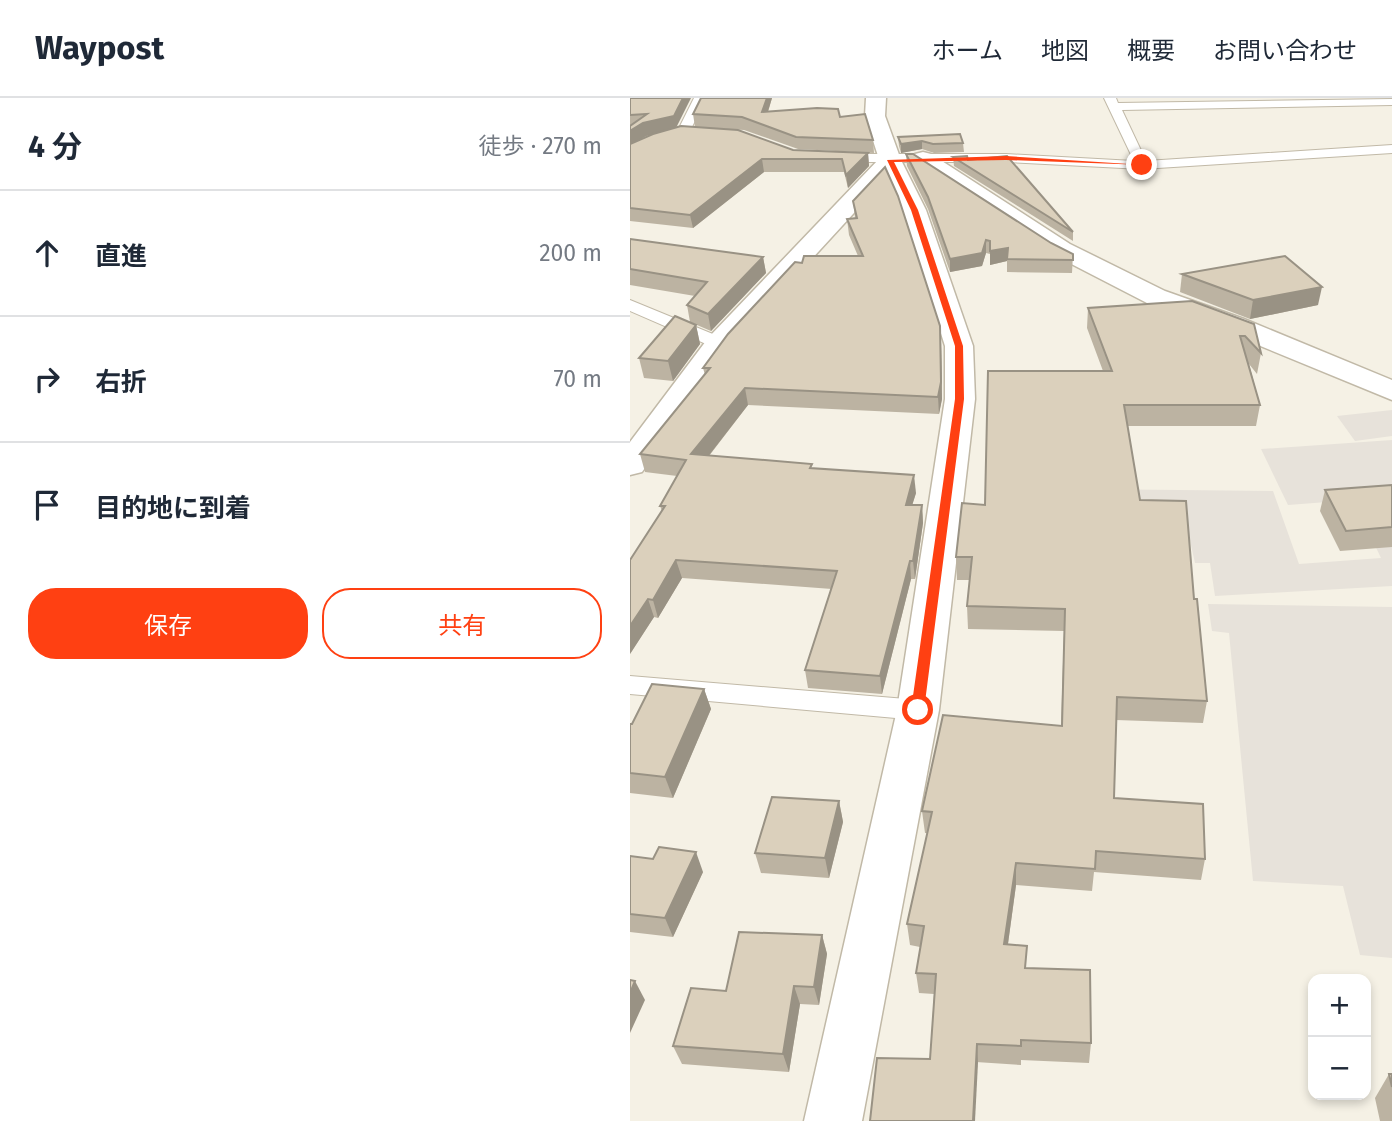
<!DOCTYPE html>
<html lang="ja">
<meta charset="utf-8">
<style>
body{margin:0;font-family:"Fira Sans","Noto Sans JP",sans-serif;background:#f2f2f3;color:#1f2937}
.controls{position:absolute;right:21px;bottom:21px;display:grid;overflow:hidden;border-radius:14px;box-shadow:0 4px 10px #0003}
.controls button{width:63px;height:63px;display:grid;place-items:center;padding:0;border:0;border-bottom:2px solid #e0e1e3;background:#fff;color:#1f2937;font:35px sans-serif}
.stop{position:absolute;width:21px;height:21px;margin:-16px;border:5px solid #ff4012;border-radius:50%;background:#fff}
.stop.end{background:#ff4012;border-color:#fff;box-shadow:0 2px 7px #0008}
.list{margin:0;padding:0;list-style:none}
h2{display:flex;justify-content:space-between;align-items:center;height:91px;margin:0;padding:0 28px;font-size:30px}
h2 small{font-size:23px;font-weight:400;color:#747a83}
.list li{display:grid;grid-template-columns:46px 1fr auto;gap:21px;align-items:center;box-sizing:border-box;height:126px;padding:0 28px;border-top:2px solid #e0e1e3}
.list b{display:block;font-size:26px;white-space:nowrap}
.list em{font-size:23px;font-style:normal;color:#747a83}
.actions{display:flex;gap:14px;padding:21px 28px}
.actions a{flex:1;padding:16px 0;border:2px solid #ff4012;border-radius:28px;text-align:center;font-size:24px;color:#ff4012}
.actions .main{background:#ff4012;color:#fff}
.icon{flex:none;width:38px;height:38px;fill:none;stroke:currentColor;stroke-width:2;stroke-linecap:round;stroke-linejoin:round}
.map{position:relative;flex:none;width:762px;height:1023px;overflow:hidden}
header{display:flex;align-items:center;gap:42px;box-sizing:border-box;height:98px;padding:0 35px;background:#fff;border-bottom:2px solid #e0e1e3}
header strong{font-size:33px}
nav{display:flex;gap:38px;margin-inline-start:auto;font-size:24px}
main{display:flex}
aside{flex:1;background:#fff}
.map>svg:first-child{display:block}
.industrial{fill:#e7e2da}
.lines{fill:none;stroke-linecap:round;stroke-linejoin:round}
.service-casing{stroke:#c1b9a7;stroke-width:2}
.minor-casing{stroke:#c1b9a7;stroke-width:3}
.service{fill:#fff;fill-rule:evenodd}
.minor{fill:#fff;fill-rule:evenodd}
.wall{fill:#bcb3a2;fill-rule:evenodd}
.shaded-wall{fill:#999284}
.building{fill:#dbd0bc;stroke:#999284;stroke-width:2}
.route{fill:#ff4012}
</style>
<header>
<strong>Waypost</strong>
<nav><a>ホーム</a><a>地図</a><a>概要</a><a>お問い合わせ</a></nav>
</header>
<main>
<aside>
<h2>4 分<small>徒歩 · 270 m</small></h2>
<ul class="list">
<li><svg class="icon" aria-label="ahead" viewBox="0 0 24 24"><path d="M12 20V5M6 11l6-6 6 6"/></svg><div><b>直進</b></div><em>200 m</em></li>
<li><svg class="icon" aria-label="right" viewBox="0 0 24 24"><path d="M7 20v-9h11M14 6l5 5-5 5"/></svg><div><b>右折</b></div><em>70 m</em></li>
<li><svg class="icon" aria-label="arrive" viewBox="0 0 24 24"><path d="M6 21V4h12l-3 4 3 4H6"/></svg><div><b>目的地に到着</b></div></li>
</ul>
<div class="actions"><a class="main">保存</a><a>共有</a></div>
</aside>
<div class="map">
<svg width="762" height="1023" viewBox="0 0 762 1023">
<rect width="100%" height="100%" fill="#f5f1e5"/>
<!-- industrial -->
<g class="industrial">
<polygon points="762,312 762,338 725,343 707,318"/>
<polygon points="762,342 762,399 658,407 631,351"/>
<polygon points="364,390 643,393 669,466 751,460 741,439 762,436 762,488 585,498 580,465 565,465 554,416"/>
<polygon points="578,506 762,509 762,860 730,857 713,788 623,783 599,535 582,533"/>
</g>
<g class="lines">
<defs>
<g id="service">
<polygon points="64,0 76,0 61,31 81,33 81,39 53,38 47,34"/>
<polygon points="474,0 486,0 488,5 762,1 762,7 492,12 516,63 762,47 762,55 512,71 376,64 209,64 203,60 209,56 376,56 504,63"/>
<polygon points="0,202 95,241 97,245 89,250 83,249 0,213"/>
<polygon points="0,578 288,602 297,605 300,612 297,619 288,622 0,596"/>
</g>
<g id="minor">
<polygon points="236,0 256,0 255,18 271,62 296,112 343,248 345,301 309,612 232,1023 174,1023 267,612 315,301 315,248 272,112 257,79 99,251 12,374 0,377 0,344 79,239 249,61 235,18"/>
<polygon points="293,54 301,56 440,146 535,193 614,221 762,282 762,302 594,233 517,205 422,156 285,66 282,61 285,56"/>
</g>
</defs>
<!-- service casing -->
<use href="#service" class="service-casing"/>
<!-- minor casing -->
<use href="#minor" class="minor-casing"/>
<!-- service -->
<use href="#service" class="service"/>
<!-- minor -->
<use href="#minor" class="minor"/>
</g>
<!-- wall -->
<g class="wall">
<path d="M0 0 46 30 163 52 238 55 239 68 218 90 214 74H134L63 130 0 123ZM38 32 6 44 16 38Z"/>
<polygon points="142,0 138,14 210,19 243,42 244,55 168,51 114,32 65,29 63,16"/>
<polygon points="268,39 333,45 334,54 304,55 292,51 271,55 269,48"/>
<polygon points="276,56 421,145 443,156 442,175 377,174 377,163 360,167 360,156 356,155 352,168 320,174 298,111 277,68"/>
<polygon points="323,59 338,62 443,134 443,143 324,68"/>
<polygon points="223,103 311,244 312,301 309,316 118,307 79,358 182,371 286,395 282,407 292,407 293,425 285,481 281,481 252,596 178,590 175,572 202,491 52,480 28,520 24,519 0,556 32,413 30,408 47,378 15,374 10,356 75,277 73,270 172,165 228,158 219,137 217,121 225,120"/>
<polygon points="0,141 133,159 136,175 81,233 60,224 57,207 65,198 0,187"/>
<polygon points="552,176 688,207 620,221 550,194"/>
<polygon points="458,210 624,226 631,255 627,276 619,266 630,307 626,328 498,328 510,402 564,501 577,603 573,625 486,622 484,700 575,761 571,782 464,774 462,793 386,787 378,846 396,870 461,945 459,965 391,962 391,967 300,961 304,896 289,895 286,875 290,849 280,847 277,826 297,735 295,735 292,713 431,628 434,533 338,531 337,508 340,482 327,482 326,459 355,407 473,273 457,230"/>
<polygon points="66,227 70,246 43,283 14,280 9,260"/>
<polygon points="762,387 762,449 710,453 690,413 695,392"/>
<polygon points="74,591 81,611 43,700 0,695 0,626 2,626"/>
<polygon points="209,703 213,724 199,780 131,775 125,755"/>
<polygon points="0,758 23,761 73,774 43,839 0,834"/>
<polygon points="192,837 197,856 189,907 170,906 159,974 52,966 43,948 96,893"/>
<polygon points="759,976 762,976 762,1023 750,1023 745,1000"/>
</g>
<!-- shaded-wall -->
<g class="shaded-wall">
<polygon points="53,0 61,0 46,30 16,38 0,47 0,33"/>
<polygon points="137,0 142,0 134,26 132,14"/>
<polygon points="292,43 292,51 271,55 271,46"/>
<polygon points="238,55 239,68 218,90 216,77"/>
<polygon points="132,61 134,74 63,130 60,117"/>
<polygon points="356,142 356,155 352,168 320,174 320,161"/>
<polygon points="378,150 377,163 360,167 360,153"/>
<polygon points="133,159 136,175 81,233 78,216"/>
<polygon points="692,189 688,207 620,221 623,202"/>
<polygon points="66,227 70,246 43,283 38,263"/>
<polygon points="311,244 312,301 309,316 308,299"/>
<polygon points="115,290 118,307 66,374 61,356"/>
<polygon points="284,377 286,395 277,424 276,407"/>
<polygon points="292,407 293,425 285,481 283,463"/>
<polygon points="46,462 52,480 28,520 23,502"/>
<polygon points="280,463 281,481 252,596 250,578"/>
<polygon points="18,501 24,519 0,556 0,528"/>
<polygon points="74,591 81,611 43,700 35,679"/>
<polygon points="209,703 213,724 199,780 195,760"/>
<polygon points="66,754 73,774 43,839 35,820"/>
<polygon points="386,765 386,787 375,867 374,846"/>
<polygon points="192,837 197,856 189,907 184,889"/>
<polygon points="5,883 15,902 0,935 0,895"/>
<polygon points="164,888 170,906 159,974 153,956"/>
<polygon points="347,946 348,965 345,1023 343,1023"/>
</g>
<!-- building -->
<g class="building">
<polygon points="0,0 53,0 44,18 13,25 0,33 0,28 17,16 0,17"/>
<polygon points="71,0 137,0 132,14 187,10 208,11 210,19 235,16 243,42 166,39 112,19 63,16"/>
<polygon points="51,28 108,32 163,52 238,55 216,77 212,61 132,61 60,117 0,110 0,46 23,36"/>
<polygon points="330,36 333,45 303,46 292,43 271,46 268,39"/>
<polygon points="276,56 283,56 421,145 443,156 443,162 377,161 378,150 360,153 360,143 356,142 352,155 320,161 298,99"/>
<polygon points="337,58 338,62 377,58 443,134 323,59"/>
<polygon points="255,69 268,98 310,228 311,284 308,299 115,290 61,356 182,366 180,370 284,377 276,407 292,407 283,463 280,463 250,578 175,572 207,473 46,462 23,502 18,501 0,528 0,462 35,408 30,408 56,362 10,356 80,270 73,270 98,236 165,164 172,165 174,158 233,158 217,121 227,120 223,103"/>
<polygon points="0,141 133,159 78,216 57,207 77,184 0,171"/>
<polygon points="655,158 692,189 623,202 552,176"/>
<polygon points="562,203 624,226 631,255 615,238 610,238 630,307 494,307 510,402 556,403 564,501 567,501 577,603 487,599 484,700 573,706 575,761 466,753 465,771 386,765 374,846 397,848 395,870 460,872 461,945 391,942 391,948 347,946 343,1023 240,1023 247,960 300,961 306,876 286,875 294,828 277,826 302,714 292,713 313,617 432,628 435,511 337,508 342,459 326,459 332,405 355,407 358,273 482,273 458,210"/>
<polygon points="45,218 66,227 38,263 9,260"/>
<polygon points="762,387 762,429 716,433 695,392"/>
<polygon points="22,586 74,591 35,679 0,675 0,626 2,626"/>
<polygon points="142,699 209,703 195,760 125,755"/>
<polygon points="29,749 66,754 35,820 0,816 0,758 23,761"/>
<polygon points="109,834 192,837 184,889 164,888 153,956 43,948 61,890 96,893"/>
<polygon points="0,882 5,883 0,895"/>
<polygon points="759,976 762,976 762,989"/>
</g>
<!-- route -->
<polygon class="route" points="376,58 515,67 376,62 264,64 288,112 333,248 334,301 294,612 288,617 281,612 325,301 325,248 281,112 257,62"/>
</svg>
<div class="controls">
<button>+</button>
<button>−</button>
</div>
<div class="stop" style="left:288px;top:612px"></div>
<div class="stop end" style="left:512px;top:67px"></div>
</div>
</main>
